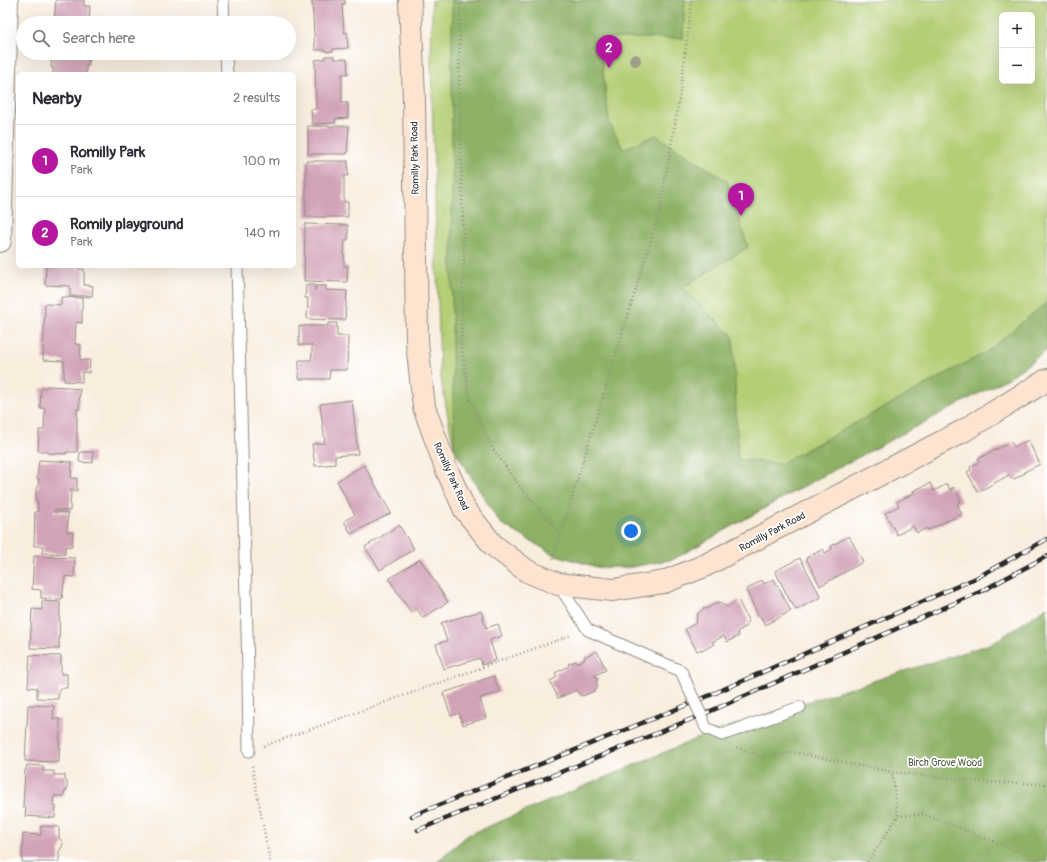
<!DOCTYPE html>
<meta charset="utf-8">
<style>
body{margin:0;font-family:Pangolin,sans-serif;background:#f2f2f3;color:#2b2b33}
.controls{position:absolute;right:12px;top:12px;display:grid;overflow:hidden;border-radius:6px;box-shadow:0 4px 16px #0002}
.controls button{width:36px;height:36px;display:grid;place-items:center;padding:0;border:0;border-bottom:1px solid #e1e1e2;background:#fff;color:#2b2b33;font:20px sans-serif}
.you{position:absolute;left:631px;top:531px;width:14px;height:14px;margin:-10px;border:3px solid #fff;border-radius:50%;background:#1a73e8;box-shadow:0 0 0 6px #1a73e833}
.badge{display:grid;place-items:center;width:26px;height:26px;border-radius:50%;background:#b5179e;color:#fff;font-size:13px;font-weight:700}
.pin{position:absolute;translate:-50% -33px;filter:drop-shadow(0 1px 2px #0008)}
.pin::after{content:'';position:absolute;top:21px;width:14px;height:12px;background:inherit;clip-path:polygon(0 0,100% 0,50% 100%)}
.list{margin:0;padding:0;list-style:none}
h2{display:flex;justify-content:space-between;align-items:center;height:52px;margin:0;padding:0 16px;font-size:17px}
h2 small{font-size:13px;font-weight:400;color:#7c7c81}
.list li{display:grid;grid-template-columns:26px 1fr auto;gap:12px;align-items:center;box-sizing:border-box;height:72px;padding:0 16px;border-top:1px solid #e1e1e2}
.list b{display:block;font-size:15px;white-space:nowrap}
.list p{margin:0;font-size:13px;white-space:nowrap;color:#7c7c81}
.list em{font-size:13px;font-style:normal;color:#7c7c81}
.icon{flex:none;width:22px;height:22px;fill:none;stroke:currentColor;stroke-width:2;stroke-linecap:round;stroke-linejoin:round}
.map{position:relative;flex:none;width:1047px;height:862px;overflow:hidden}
.search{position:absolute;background:#fff;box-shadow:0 4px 16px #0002;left:16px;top:16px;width:280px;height:44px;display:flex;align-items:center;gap:10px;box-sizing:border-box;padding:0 14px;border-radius:22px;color:#7c7c81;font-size:15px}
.panel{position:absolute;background:#fff;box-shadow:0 4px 16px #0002;left:16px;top:72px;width:280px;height:196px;border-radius:6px}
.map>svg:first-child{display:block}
.green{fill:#b3ce74;stroke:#6f7c50;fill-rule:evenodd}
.forest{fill:#8eb166;stroke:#5c6e48}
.building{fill:#d2a3b7}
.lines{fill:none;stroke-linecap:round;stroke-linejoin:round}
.lane-casing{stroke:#928c84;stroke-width:13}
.street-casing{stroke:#928c84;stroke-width:24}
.secondary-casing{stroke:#928c84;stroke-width:24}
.path{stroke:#928c84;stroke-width:2.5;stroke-dasharray:1 3;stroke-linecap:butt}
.lane{stroke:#fff;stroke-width:11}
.street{stroke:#fff;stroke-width:22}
.secondary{stroke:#fde4d1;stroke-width:22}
.rail-casing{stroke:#2b2b2b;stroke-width:4.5}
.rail{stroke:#fff;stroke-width:3;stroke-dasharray:9;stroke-linecap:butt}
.lane-bridge-casing{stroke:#928c84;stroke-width:13;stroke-linecap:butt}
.lane-bridge{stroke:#fff;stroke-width:11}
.tree{fill:#9e9d88}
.labels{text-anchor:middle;stroke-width:3.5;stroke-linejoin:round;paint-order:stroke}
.street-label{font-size:10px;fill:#2b2b2b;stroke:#fff}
.park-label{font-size:10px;fill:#545c41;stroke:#fff}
</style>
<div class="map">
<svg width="1047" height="862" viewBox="0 0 1047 862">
<rect width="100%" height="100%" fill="#fff"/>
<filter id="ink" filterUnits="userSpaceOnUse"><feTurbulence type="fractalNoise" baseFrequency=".025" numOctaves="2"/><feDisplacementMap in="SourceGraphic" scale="8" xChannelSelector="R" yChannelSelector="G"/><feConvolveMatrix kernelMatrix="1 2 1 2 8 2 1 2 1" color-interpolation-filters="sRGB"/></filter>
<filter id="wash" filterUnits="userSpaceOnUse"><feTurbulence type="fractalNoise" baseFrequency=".012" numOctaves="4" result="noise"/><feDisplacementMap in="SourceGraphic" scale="16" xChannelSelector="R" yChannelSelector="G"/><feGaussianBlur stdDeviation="0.9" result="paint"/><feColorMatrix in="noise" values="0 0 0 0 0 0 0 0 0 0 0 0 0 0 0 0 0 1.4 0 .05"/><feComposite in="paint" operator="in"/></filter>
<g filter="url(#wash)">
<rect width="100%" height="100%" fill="#f9edde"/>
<!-- green -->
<path class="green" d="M432 0H1047V350L674 559 631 567H597L553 554 500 523 454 449 440 373 431 64ZM1002 15H1032V81H1002Z"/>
<!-- forest -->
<g class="forest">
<polygon points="452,0 685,0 683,38 599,38 609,122 623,149 656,135 727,181 748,247 682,288 733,336 738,459 780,464 988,351 1047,302 1047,350 1010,377 783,497 674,559 631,567 597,567 553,554 500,523 454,449 452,345"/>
<polygon points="1047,607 1047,862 436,862 468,835 715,731 993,643"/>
</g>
<g id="blocks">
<!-- building -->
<g class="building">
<polygon points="56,0 84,0 84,6 90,6 89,23 54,23"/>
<polygon points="312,0 345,0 345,4 342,4 344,33 347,32 348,48 333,49 333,51 326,52 326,50 315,50"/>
<polygon points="54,53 89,53 88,66 86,65 86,74 53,74 53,68 51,67 52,55 53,55"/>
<polygon points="325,56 334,56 334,59 347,59 348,74 342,74 342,103 348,103 348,118 335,119 335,123 312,124 311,109 316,109 315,60 325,59"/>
<polygon points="308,126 349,126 347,154 308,154"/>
<polygon points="306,161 348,161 348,176 344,176 344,202 348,202 348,217 306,217"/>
<polygon points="305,224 348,225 348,240 345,240 344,253 344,266 348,266 347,282 304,281"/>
<polygon points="46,266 78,266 78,269 84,269 84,285 93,286 92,296 70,296 70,286 45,285"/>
<polygon points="306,285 315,285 315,290 316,290 316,286 326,286 326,290 347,291 345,320 307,319 308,298 305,298"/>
<polygon points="61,297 82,298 82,323 76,322 75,344 81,345 80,360 90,360 89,373 82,372 82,382 64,381 64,361 43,360 45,304 61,305"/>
<polygon points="328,323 337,323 337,336 348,336 347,370 330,370 329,379 299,379 299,360 311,360 312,353 312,345 299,345 299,326 328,326"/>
<polygon points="46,386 69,387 69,388 80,389 79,410 77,409 77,452 66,452 66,454 47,453 47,451 38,451 39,430 44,430 45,408 40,408 41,388 46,388"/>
<polygon points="352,400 358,454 335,456 335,464 315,466 312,444 325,443 320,404"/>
<polygon points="1028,440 1040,464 1024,472 1025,473 1014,479 1014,478 1011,479 1009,475 978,492 967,472 971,470 970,467 979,462 978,459 1011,442 1014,447"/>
<polygon points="80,452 93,452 93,463 79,462"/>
<polygon points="39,460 72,462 71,478 77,478 77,491 71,490 70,511 54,510 54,512 68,513 67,532 73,532 72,546 65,547 65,554 42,553 43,546 34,546 35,512 37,512 38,510 38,502 36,502 36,488 38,488 39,479 37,479"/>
<polygon points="364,465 391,513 351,534 344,521 355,515 337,481"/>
<polygon points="930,483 934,491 947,484 950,490 954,487 961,501 957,504 962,514 928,530 927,528 917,533 913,526 897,535 885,513 899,506 897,502 914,493 913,491"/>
<polygon points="399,525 414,549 380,570 365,547"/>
<polygon points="849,536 863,562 820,586 806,558 823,549 825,553 832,549 831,546"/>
<polygon points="34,556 75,558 74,577 65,576 62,599 41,598 41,590 32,589"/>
<polygon points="800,558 821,597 796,610 791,601 790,601 775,571"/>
<polygon points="420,559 448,602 423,618 417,609 411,613 389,579"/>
<polygon points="774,579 791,611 765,625 761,617 759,617 746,590 762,580 764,584"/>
<polygon points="738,600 749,622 746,623 747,626 737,632 739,636 727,642 724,636 712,642 714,644 702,651 701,649 697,651 685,629 696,623 697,615 704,608 706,609 719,602 727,607"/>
<polygon points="42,601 60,602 59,649 30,648 32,609 42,610"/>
<polygon points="481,611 486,628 498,624 502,636 490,640 496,660 482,665 480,658 444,669 436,644 447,641 441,623"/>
<polygon points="597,651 606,670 595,675 598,680 596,682 598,686 596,690 583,696 579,694 577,690 558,698 550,681 557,677 555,673 569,666 568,664 576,661 577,663 585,659 584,657"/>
<polygon points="30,655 61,656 61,674 67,674 67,688 60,688 59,689 58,699 37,698 37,688 28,687"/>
<polygon points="494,676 500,692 480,698 486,718 463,725 459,713 451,716 443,693"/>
<polygon points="28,705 54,706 53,719 60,719 59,762 25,761"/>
<polygon points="27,765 43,766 43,771 54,771 54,775 65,775 65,779 67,782 67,790 64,792 64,796 54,796 53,806 56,806 55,818 25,816 26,807 23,807 25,770 26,770"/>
<polygon points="41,826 59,827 59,838 63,842 62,847 59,851 59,862 22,862 23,834 41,835"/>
</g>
</g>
</g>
<g filter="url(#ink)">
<use href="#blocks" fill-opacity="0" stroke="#928c84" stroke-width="1"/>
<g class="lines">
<defs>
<g id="lane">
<polyline points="223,0 224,23"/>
<polyline points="226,53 227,74"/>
<polyline points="237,266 248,670 249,751"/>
<polyline points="558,584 588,630 681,671 689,689"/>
<polyline points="701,715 706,728 722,735 800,707"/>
</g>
<polyline id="street" points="0,241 7,0"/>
<polyline id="secondary" points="410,0 414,99 417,342 424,407 446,468 465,510 493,545 527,571 558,584 613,590 664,582 704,566 963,431 1047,380"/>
</defs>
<!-- lane casing -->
<use href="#lane" class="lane-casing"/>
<!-- street casing -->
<use href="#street" class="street-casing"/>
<!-- secondary casing -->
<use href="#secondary" class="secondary-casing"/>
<!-- path -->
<g class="path">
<polyline points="460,0 459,88 464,261 461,344 470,400 491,446 520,487 561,534"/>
<polyline points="553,559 659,214 679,101 692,0"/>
<polyline points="264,746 572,635"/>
<polyline points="737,747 761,757 793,752 892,772 982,782 1047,784"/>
<polyline points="252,766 270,862"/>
<polyline points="898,816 923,814 991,840 1041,862"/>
<polyline points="868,862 898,816 892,772"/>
</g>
<!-- lane -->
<use href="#lane" class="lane"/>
<!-- street -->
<use href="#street" class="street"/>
<!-- secondary -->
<use href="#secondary" class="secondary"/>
<defs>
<g id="rail">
<polyline points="412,816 699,700 976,578 1047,539"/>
<polyline points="418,830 704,714 982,591 1047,556"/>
</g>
</defs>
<!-- rail casing -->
<use href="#rail" class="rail-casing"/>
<!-- rail -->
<use href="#rail" class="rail"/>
<defs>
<polyline id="lane-bridge" points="689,689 701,715"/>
</defs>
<!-- lane-bridge casing -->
<use href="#lane-bridge" class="lane-bridge-casing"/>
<!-- lane-bridge -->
<use href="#lane-bridge" class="lane-bridge"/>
</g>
<!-- trees -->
<circle class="tree" cx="635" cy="60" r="6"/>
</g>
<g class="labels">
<!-- street labels -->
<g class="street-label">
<text transform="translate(414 158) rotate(-91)" y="4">Romilly Park Road</text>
<text transform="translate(452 476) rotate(66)" y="4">Romilly Park Road</text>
<text transform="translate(772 531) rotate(-28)" y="4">Romilly Park Road</text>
</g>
<!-- park labels -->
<g class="park-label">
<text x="945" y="766">Birch Grove Wood</text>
</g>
</g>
</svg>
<div class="controls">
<button>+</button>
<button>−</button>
</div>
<div class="you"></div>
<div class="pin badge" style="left:741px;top:216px">1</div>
<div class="pin badge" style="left:609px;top:68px">2</div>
<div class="search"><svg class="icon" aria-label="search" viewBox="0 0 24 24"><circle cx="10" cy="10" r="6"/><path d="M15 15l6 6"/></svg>Search here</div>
<section class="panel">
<h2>Nearby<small>2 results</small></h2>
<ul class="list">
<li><span class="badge">1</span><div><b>Romilly Park</b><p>Park</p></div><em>100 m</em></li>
<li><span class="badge">2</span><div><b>Romily playground</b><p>Park</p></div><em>140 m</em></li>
</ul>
</section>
</div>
